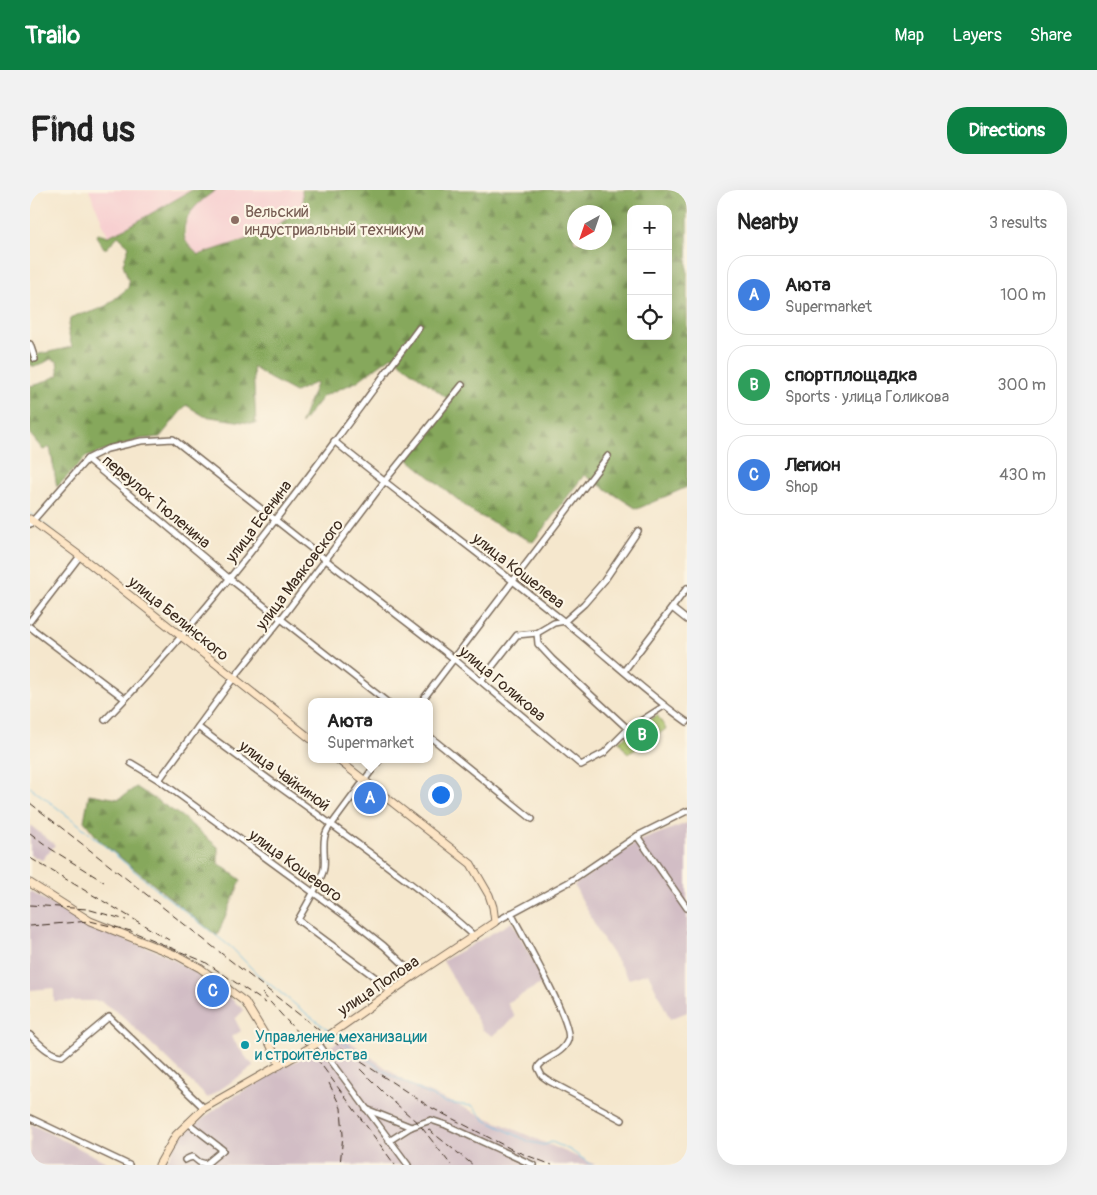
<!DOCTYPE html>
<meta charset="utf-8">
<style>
body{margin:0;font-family:Pangolin,sans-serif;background:#f2f2f2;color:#222}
.controls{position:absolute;right:15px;top:15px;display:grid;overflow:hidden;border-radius:10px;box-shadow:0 5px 20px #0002}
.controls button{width:45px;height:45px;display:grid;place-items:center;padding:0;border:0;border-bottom:1px solid #e0e0e0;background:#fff;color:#222;font:25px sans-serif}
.compass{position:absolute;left:537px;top:15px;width:45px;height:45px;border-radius:50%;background:#fff;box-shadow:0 5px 20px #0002;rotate:220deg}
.you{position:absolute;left:410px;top:604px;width:18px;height:18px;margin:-12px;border:4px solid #fff;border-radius:50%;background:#1a73e8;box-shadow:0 0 0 8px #1a73e833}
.badge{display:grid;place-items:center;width:32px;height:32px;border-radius:50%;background:#0b8043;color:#fff;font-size:16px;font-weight:700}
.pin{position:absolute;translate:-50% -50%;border:2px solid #fff;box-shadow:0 1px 5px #0006}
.popup{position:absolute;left:278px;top:508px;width:125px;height:65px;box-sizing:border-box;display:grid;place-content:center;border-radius:10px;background:#fff;filter:drop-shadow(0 1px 4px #0005);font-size:16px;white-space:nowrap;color:#767676}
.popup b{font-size:19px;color:#222}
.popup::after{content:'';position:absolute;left:50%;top:100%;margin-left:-10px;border:10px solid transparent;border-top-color:#fff}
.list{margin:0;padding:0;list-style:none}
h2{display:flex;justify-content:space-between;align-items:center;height:65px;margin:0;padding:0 20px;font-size:21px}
h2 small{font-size:16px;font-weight:400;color:#767676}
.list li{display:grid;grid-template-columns:32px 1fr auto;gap:15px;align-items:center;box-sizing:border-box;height:80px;margin:0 10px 10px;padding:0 10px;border:1px solid #e0e0e0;border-radius:20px}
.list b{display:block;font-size:19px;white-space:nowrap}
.list p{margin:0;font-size:16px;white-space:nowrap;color:#767676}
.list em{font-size:16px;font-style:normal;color:#767676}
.icon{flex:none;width:28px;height:28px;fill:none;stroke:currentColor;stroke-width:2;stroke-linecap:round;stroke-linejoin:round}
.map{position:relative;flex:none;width:657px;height:975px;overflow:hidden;border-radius:20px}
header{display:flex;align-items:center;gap:30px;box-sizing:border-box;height:70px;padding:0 25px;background:#0b8043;color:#fff}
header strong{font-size:24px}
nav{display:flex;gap:28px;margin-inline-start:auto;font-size:18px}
.intro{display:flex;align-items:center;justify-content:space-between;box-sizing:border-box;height:120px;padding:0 30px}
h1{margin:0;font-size:35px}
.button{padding:12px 22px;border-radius:20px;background:#0b8043;color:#fff;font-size:18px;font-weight:700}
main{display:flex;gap:30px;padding:0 30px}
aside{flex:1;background:#fff;border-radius:20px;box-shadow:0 5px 20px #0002}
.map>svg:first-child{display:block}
.built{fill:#f7cfd0}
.industrial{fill:#d2bdc5}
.grass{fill:#a9c267;stroke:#727642}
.forest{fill:url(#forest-firs);stroke:#60693d;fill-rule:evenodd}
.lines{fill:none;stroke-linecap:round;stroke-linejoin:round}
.stream{stroke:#65bbe2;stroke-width:1}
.street-casing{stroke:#7c6c5b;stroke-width:8}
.secondary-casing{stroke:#7c6c5b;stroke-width:9}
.street{stroke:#fff;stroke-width:5}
.secondary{stroke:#fde5c5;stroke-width:7}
.rail{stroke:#3b2a1e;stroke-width:1;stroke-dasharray:8 4;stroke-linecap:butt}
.education-dot{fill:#8d6e63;stroke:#fcf5e5;stroke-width:2}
.culture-dot{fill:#0f9aa8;stroke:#fcf5e5;stroke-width:2}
.labels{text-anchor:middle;stroke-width:4.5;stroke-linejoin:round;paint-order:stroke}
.education-label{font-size:16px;fill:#785e54;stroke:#fcf5e5;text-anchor:start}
.street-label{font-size:16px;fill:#3b2a1e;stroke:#fcf5e5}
.culture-label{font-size:16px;fill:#0d838f;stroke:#fcf5e5;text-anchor:start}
</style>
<header>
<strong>Trailo</strong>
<nav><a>Map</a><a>Layers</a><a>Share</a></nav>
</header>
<div class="intro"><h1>Find us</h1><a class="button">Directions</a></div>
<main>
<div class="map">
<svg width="657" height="975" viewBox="0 0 657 975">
<defs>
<pattern id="forest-firs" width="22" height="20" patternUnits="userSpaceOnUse" patternTransform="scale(1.25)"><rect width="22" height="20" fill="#86a85c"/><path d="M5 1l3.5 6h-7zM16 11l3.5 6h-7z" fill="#6f894b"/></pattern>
</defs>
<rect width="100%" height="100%" fill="#fcf5e5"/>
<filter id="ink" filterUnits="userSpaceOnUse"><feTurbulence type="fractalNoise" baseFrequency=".02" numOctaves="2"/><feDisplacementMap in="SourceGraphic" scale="10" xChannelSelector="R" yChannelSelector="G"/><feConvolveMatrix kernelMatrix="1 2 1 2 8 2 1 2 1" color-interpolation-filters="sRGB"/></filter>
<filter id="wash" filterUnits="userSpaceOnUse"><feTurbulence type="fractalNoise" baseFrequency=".0096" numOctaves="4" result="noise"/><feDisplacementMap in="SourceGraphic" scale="20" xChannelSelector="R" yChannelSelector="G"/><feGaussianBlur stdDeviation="1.12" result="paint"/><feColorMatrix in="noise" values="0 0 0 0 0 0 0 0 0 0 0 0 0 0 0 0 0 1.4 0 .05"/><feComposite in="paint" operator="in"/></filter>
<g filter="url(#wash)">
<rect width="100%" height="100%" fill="#f5e7cd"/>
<!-- built -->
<g class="built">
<polygon points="59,0 162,0 94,39 78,46"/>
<polygon points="186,0 272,0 273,16 239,42 167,65 156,50 156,34 165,16"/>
</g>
<!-- industrial -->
<g class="industrial">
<polygon points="657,633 657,822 640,829 618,783 599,789 572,748 544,695 609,651"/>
<polygon points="0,635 25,655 12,670 0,665"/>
<polygon points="0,701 57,736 130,762 182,792 214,820 205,829 211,841 201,847 218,870 224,876 178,908 90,824 70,811 24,811 24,798 0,800"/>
<polygon points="482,732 514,792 477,813 485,827 463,846 453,840 413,771"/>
<polygon points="316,849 377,893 566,975 135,975 149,947 195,912 255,876"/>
<polygon points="1,934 82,975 0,975"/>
</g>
<!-- grass -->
<polygon class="grass" points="627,525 636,539 598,564 589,551"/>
<!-- forest -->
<g class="forest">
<path d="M162 0H186C171 10 149 27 155 49 157 55 164 60 168 65L239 42 273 16 272 0H657V297L607 319 554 285 503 352 444 323 378 269 422 212 362 166 326 192 293 206 270 235 287 192 265 202 239 188 223 177 226 234 174 226 156 215 130 247 111 249 56 267 27 297 20 257 13 260 0 244V196L9 194 29 185 27 171 21 169C14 172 8 179 0 175V166L42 157 38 141 40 129 47 125 61 122 76 116 98 98 99 92 93 74 99 56 88 46 77 58H74L66 46 68 43 78 46 94 39ZM601 19H638V146H601ZM544 22H574V52H544Z"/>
<polygon points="106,597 151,626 188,657 188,673 211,690 187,746 70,651 54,631 59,604 89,609"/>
</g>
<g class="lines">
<!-- stream -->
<g class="stream">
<polyline points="0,323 4,327"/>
<polyline points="8,329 26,344"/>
<polyline points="0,597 47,633 125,698 202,758 227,784 277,824 301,842"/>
<polyline points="304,844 322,859 362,886 416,913 443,916 455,930 500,952 514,955 522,952 540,960 562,975"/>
</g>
</g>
</g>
<g filter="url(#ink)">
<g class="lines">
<defs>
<g id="street">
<polyline points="0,154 5,169"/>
<path d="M304 251C379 312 456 369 531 429 574 463 613 501 657 532"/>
<polyline points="57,269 200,389 357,512"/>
<polyline points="0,334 57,269 77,259 111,251 143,249 296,370 423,468 551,575 574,563 598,539 634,516"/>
<polyline points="642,418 657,430"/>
<polyline points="0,431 50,366"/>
<polyline points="0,437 95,509"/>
<polyline points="507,443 508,454 522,469 598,539"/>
<polyline points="594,481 657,398"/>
<polyline points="451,491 487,445 507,443 524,433 535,431 554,414 574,391 608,341"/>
<polyline points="391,512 578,266"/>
<path d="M75 530C192 410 289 272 389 138"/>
<path d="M168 537C230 584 294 628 356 675 386 698 417 720 445 747"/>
<polyline points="399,546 502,629"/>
<path d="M350 569 302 634C289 646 296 663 294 678 293 688 274 719 268 730L346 788 361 802"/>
<polyline points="101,573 129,590 325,733 354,756 385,785"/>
<polyline points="129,590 203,489 251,429 354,292 432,195"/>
<polyline points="607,646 657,718"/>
<path d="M481 723C491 743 544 834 538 850 532 866 511 868 508 878L512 886 519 891 592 930"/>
<polyline points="465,732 539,692 607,646 657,621"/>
<path d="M0 845C9 853 19 865 32 866L79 827 174 918"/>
<polyline points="288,853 378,975"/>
<polyline points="336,919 381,937"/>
<polyline points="0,928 99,975"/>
<polyline points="359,951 381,937 401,930 416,935 503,975"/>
<polyline points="155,970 159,968 163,967 169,972 176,974 193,960 158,933"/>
</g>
<g id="secondary">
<polyline points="0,329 50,366 281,549"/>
<polyline points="0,693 60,731 148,766 170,778 215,812 238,850 250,875"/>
<polyline points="129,975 146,945 174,918 288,853 385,785 465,732 463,717 459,705 441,674 307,569"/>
</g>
</defs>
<!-- street casing -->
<use href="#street" class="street-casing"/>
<!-- secondary casing -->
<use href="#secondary" class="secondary-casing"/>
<!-- street -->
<use href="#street" class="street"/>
<!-- secondary -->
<use href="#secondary" class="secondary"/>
<!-- rail -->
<g class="rail">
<polyline points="0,613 322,866 400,917 483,960 522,975"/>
<polyline points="0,643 21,659 74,692"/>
<polyline points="0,668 139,750"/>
<polyline points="0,715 57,719 96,730"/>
<polyline points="0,736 60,731 101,741 175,772 236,813"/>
<polyline points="232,803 268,843 365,975"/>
<polyline points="330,879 357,906 389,934 421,975"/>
<polyline points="299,893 311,918 313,945 310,975"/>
<polyline points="398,939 443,975"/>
</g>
</g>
</g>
<!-- markers -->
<circle class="education-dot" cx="205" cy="30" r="5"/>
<circle class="culture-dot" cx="215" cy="855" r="5"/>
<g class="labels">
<!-- education labels -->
<g class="education-label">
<text x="215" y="27">Вельский<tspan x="215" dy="18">индустриальный техникум</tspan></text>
</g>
<!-- street labels -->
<g class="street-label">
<text transform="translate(127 311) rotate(40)" y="6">переулок Тюленина</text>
<text transform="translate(228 331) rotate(-53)" y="6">улица Есенина</text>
<text transform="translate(489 380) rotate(38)" y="6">улица Кошелева</text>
<text transform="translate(269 384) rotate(-53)" y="6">улица Маяковского</text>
<text transform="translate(149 428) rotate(39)" y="6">улица Белинского</text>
<text transform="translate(473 493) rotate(40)" y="6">улица Голикова</text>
<text transform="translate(255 585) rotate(36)" y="6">улица Чайкиной</text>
<text transform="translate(266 675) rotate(36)" y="6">улица Кошевого</text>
<text transform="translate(348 795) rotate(-34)" y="6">улица Попова</text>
</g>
<!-- culture labels -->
<g class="culture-label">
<text x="225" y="852">Управление механизации<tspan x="225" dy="18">и строительства</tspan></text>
</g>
</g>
</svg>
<div class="controls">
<button>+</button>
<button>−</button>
<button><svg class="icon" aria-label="locate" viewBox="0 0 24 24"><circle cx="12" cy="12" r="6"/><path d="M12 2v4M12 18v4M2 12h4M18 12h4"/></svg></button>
</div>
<svg class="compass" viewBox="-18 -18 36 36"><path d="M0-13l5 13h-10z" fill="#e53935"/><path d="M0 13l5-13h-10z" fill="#767676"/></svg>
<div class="you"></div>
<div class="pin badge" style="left:340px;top:608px;background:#3f7fe0">A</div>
<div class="popup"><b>Аюта</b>Supermarket</div>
<div class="pin badge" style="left:612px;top:545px;background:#2e9e5b">B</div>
<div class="pin badge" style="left:183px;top:801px;background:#3f7fe0">C</div>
</div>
<aside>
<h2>Nearby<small>3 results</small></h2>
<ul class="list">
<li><span class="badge" style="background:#3f7fe0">A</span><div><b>Аюта</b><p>Supermarket</p></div><em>100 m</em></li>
<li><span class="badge" style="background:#2e9e5b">B</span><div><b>спортплощадка</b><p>Sports · улица Голикова</p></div><em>300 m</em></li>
<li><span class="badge" style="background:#3f7fe0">C</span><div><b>Легион</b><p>Shop</p></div><em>430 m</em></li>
</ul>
</aside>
</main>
